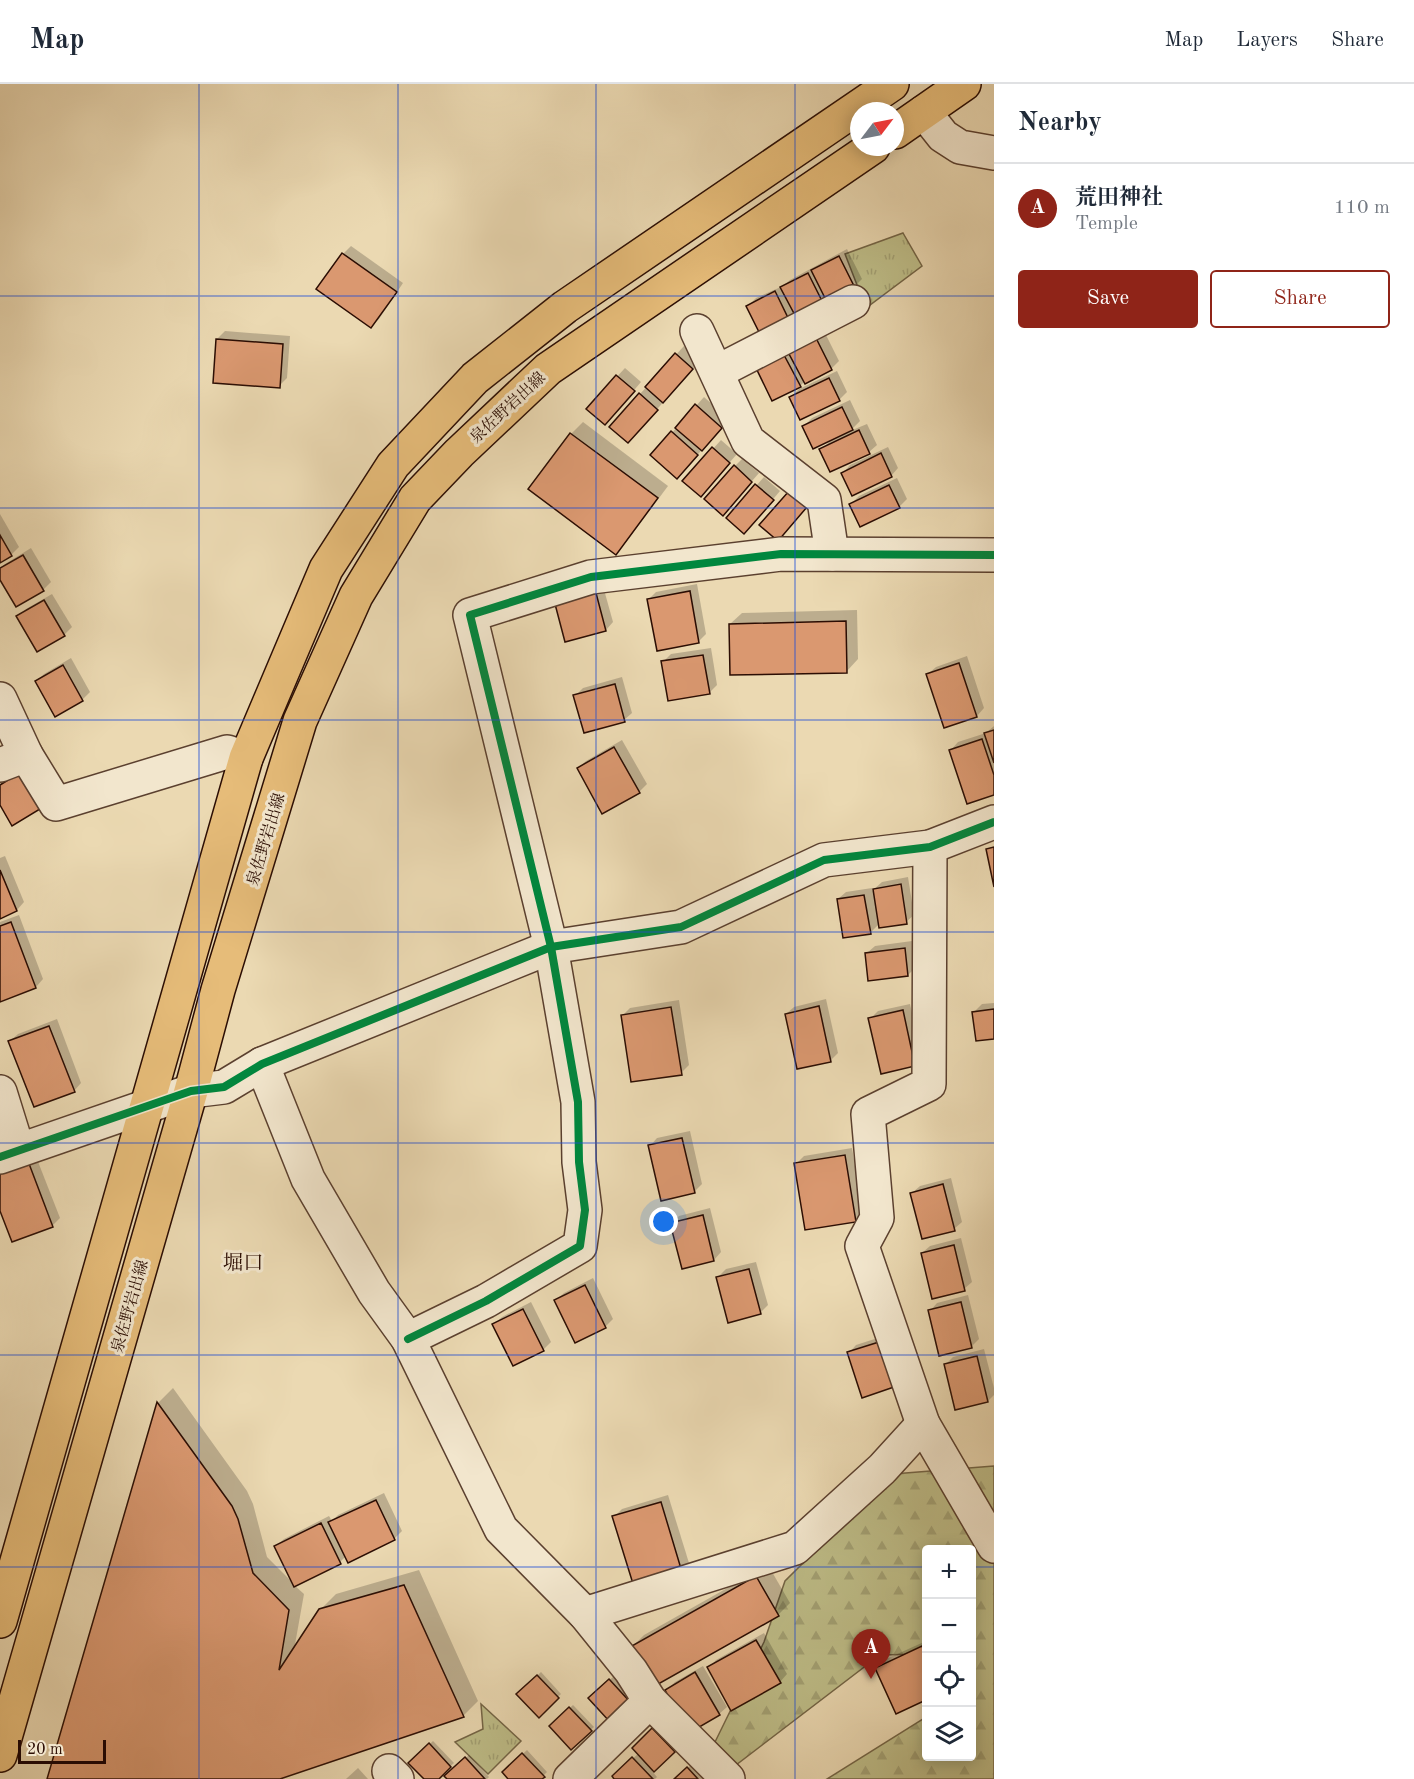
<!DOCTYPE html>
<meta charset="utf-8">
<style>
body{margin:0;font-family:"Old Standard TT","Noto Serif JP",serif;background:#f6f6f7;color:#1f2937}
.controls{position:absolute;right:18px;bottom:18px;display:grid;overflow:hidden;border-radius:6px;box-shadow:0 3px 15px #0003}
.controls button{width:54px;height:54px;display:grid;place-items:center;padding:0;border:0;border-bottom:2px solid #e0e1e3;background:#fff;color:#1f2937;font:30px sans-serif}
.compass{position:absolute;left:850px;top:18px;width:54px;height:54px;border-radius:50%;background:#fff;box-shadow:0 3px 15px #0003;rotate:58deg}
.scale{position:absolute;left:18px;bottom:15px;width:88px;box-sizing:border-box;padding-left:6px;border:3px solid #2b0d03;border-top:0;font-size:16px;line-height:21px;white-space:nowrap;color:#2b0d03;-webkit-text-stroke:4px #f2e6cd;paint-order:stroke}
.you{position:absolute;left:664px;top:1138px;width:21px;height:21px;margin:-15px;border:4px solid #fff;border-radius:50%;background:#1a73e8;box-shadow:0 0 0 9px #1a73e833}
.badge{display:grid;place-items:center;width:39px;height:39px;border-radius:50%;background:#8f2418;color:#fff;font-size:20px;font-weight:700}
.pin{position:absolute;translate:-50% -50px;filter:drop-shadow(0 2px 3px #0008)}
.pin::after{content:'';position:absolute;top:32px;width:21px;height:18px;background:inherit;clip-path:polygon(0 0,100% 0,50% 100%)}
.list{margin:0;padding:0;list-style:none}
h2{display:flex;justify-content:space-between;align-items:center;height:78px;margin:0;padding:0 24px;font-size:26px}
h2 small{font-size:20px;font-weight:400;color:#747a83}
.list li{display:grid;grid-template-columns:39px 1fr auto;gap:18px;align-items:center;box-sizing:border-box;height:90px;padding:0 24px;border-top:2px solid #e0e1e3}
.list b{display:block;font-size:22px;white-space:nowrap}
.list p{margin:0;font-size:20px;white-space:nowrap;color:#747a83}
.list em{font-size:20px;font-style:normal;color:#747a83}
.actions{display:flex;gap:12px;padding:18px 24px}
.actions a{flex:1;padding:14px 0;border:2px solid #8f2418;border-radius:6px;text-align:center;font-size:21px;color:#8f2418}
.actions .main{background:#8f2418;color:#fff}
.icon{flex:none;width:33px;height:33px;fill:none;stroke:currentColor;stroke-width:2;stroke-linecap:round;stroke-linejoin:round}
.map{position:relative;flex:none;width:994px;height:1695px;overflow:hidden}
header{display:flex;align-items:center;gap:36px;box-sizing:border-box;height:84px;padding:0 30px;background:#fff;border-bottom:2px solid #e0e1e3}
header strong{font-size:28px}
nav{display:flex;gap:33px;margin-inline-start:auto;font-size:21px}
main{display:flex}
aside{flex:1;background:#fff}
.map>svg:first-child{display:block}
.grass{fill:url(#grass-tufts);stroke:#746546;stroke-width:1.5}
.forest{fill:url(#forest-firs);stroke:#746546;stroke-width:1.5}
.shadow{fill:#0003}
.building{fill:#da9870;stroke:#2b0d03;stroke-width:1.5}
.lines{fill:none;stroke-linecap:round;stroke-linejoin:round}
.street-casing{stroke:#5b402f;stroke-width:36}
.primary-casing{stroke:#2b0d03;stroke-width:36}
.street{stroke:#f2e6cd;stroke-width:33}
.primary{stroke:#e6bc79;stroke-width:33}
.cycleway-casing{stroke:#f2e6cd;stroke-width:11}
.cycleway{stroke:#00873e;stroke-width:8}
.grid{fill:none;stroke:#1d4ed8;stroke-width:1.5;stroke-opacity:0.55}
.labels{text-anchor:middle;stroke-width:6;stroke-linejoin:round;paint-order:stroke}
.street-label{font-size:16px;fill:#2b0d03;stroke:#f2e6cd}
.quarter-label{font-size:20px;fill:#2b0d03;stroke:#f2e6cd}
</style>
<header>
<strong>Map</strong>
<nav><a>Map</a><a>Layers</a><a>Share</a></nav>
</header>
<main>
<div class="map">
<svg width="994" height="1695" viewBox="0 0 994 1695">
<defs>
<pattern id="grass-tufts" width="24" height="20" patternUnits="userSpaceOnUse" patternTransform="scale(1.5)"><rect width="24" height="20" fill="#bebd88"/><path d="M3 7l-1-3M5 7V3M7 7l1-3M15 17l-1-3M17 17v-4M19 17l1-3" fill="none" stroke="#a3a174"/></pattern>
<pattern id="forest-firs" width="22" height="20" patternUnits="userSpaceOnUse" patternTransform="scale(1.5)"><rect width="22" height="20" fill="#bebd88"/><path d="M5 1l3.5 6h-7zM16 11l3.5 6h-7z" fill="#a3a174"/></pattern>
</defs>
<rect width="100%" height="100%" fill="#ebd9b2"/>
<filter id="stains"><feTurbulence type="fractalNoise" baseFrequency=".00333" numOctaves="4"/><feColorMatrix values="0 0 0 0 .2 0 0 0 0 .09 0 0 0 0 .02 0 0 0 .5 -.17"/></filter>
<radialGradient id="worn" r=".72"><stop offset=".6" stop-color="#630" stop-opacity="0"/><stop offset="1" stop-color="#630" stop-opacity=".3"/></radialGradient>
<!-- grass -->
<g class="grass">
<polygon points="903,149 922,182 866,224 845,170"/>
<polygon points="481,1620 521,1657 488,1690 455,1658 483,1645"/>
</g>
<!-- forest -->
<polygon class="forest" points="994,1382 994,1695 827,1695 926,1633 926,1672 972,1672 972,1466 926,1466 926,1570 880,1571 736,1681 715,1658 764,1558 785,1497 893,1390"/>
<!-- shadow -->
<g class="shadow">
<polygon points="351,162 403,199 379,235 371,242 343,170"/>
<polygon points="847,165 862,195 854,203 790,238 748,222 756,214 783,202 790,196"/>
<polygon points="225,247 290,252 287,294 279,302 217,255"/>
<polygon points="824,247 839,277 831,285 805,297 800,302 766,277"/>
<polygon points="684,262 700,277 635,350 640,310"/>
<polygon points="625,284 641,298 613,331 588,324"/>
<polygon points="837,287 847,308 839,316 791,313 799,305"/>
<polygon points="704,313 729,335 685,385 652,371"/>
<polygon points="850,316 860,337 850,347 867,340 877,361 869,368 831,386 821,366 832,355 804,342 812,334"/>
<polygon points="583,338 668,402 627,457 615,469 530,405 571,350"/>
<polygon points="721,356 737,370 708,403 684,397"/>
<polygon points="888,363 898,384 891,392 843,389 850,381"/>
<polygon points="742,375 759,389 730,422 735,382"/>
<polygon points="764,393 780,407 752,440 728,433"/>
<polygon points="897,394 907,415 899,423 851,420 859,412"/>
<polygon points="0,430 19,463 11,471 0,477"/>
<polygon points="31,464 51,498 43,506 0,493 0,485 5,480"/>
<polygon points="697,500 706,550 699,557 649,515 656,508"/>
<polygon points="603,502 613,538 606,546 556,521"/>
<polygon points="52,510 72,543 64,551 18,533 26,525"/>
<polygon points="857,526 858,575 847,587 730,540 742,529"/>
<polygon points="711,564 717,601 709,609 663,578 671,570"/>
<polygon points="967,572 984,624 977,632 928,590 936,583"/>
<polygon points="71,574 90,608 83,615 56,631 37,597 44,590"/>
<polygon points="622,593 632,629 624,636 575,612 583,604"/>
<polygon points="994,642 994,709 951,666 958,658 986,649"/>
<polygon points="622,656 647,700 639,708 578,684 586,677"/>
<polygon points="5,772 24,818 17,826 0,833 0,774"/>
<polygon points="908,793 914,831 906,838 880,839 870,849 838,815 846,808 872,804 872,807 882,798"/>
<polygon points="19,831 43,895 36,903 0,916 0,838"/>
<polygon points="912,857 916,883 908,891 867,869 875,862"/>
<polygon points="826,915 838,969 831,976 786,930 794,923"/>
<polygon points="679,916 689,981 681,989 622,932 630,924"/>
<polygon points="994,919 994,954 974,928 982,920"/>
<polygon points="910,920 922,973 914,981 870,935 878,927"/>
<polygon points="57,935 81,999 74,1007 10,957 18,950"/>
<polygon points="690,1047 702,1100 694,1108 650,1062 657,1054"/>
<polygon points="852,1064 863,1129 855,1137 796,1080 804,1072"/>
<polygon points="35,1070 60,1134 52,1142 0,1123"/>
<polygon points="951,1094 962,1138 954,1145 912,1109 920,1102"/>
<polygon points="710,1124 721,1168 714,1176 671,1139 679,1132"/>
<polygon points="961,1154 972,1198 964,1205 922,1169 930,1162"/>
<polygon points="756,1178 768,1221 760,1229 718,1193 726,1185"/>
<polygon points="593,1194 613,1235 605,1243 556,1216 564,1209"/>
<polygon points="968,1211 979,1255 972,1262 930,1227 937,1219"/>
<polygon points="531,1218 551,1258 543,1266 494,1240 502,1233"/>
<polygon points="887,1251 901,1294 849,1269 856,1261"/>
<polygon points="984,1265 994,1304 994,1311 988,1317 945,1281 953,1273"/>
<polygon points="173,1304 247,1407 253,1420 267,1473 294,1500 276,1462 284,1455 329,1432 332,1437 338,1431 384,1409 402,1447 394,1455 346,1472 340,1478 294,1501 304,1510 294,1566 320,1526 336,1510 419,1486 478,1617 463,1632 283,1692 283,1695 49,1695 158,1319"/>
<polygon points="668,1411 689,1479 681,1487 614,1433 622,1425"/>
<polygon points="768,1481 790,1519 778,1531 632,1563 644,1551"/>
<polygon points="764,1549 787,1590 780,1598 709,1584 716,1576"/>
<polygon points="926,1557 926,1615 896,1628 877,1584 884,1576"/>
<polygon points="703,1582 727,1623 719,1630 667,1606 675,1598"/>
<polygon points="541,1588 561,1610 539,1631 518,1610"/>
<polygon points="613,1593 633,1615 611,1636 590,1614"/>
<polygon points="573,1621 594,1643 571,1664 551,1642"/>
<polygon points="656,1642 677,1664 652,1687 657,1693 655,1695 616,1695 614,1692 639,1669 634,1664"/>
<polygon points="433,1657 454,1679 436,1695 426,1695 410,1679"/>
<polygon points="527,1666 547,1688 540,1695 510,1695 504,1688"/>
<polygon points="469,1671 489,1693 487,1695 449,1695 447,1692"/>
<polygon points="691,1681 704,1695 676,1695"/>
<polygon points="358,1684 368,1695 346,1695"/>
</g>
<!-- building -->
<g class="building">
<polygon points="342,169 397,208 371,244 316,205"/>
<polygon points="839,172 855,204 827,218 811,186"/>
<polygon points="808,189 824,221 797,235 780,203"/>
<polygon points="775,207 791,240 762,254 746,222"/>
<polygon points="816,254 832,286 805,300 788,268"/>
<polygon points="216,255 283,260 280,304 213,299"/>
<polygon points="675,269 693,285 663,319 645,303"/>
<polygon points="784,271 801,303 772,317 756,284"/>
<polygon points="616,291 635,307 605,341 586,325"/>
<polygon points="829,294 840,317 800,336 789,313"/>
<polygon points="639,309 658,326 628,359 609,343"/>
<polygon points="695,320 722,344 702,367 675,344"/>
<polygon points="842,323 853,346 813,365 802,342"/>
<polygon points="859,346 870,370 830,388 819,365"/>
<polygon points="671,347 698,371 677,395 650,371"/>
<polygon points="570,349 658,414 616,471 528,405"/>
<polygon points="712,363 730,379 701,413 682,397"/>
<polygon points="881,369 892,393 852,412 841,389"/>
<polygon points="734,381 752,398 723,432 704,415"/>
<polygon points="755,400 774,416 744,450 726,434"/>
<polygon points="889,401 900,424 860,443 849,420"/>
<polygon points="789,407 807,423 778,457 759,441"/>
<polygon points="0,451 12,472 0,479"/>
<polygon points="23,471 44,507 16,523 0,496 0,484"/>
<polygon points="690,507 699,559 657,567 647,515"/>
<polygon points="596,509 606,547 565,558 555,520"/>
<polygon points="44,516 65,552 37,568 16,532"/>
<polygon points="846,537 847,589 730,591 729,540"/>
<polygon points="703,571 710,610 668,617 661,577"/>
<polygon points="959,579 977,633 944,644 926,590"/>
<polygon points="63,581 83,617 55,633 35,597"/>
<polygon points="615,600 625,638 584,649 573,611"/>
<polygon points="994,646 994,679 984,649"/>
<polygon points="982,655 994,691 994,711 967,720 949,666"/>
<polygon points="614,663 640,709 602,730 577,684"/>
<polygon points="19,689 40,725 12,742 0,721 0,701"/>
<polygon points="994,763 994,803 986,765"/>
<polygon points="0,786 17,827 0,835"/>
<polygon points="901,800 907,840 879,844 873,805"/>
<polygon points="864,811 871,850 843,854 837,815"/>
<polygon points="11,838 36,904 0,918 0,842"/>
<polygon points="905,864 908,892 868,897 865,869"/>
<polygon points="819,922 831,978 797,985 785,930"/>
<polygon points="671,923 682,991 631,998 621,931"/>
<polygon points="994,925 994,955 976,957 972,928"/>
<polygon points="903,926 915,982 881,990 868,934"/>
<polygon points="49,942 75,1008 34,1023 8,957"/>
<polygon points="682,1054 695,1109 661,1117 648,1061"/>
<polygon points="845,1071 856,1138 805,1146 794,1079"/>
<polygon points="28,1077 53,1143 12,1158 0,1127 0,1087"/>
<polygon points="943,1100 955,1147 922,1155 910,1109"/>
<polygon points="703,1131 714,1177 682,1185 670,1139"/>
<polygon points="954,1161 965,1207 932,1215 921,1169"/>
<polygon points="749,1185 761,1230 728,1239 716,1193"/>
<polygon points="585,1201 606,1244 575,1259 554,1216"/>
<polygon points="961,1218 972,1264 939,1272 928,1226"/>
<polygon points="523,1225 544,1267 513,1282 492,1240"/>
<polygon points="879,1258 894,1303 862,1314 847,1268"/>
<polygon points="977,1272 988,1318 955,1326 944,1280"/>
<polygon points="157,1318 232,1422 238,1435 253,1489 289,1526 279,1586 319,1525 404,1501 464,1633 280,1695 47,1695"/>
<polygon points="376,1416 395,1456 348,1479 328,1438"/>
<polygon points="661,1418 682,1488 634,1503 612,1432"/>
<polygon points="321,1439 341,1480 294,1503 274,1462"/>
<polygon points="756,1492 779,1532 653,1603 630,1563"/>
<polygon points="756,1556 781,1599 731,1627 707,1583"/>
<polygon points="922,1562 926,1572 926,1616 896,1630 875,1584"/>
<polygon points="695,1588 720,1631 689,1649 665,1606"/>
<polygon points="537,1591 559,1614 539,1634 516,1610"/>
<polygon points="609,1595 631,1619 610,1638 588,1614"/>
<polygon points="569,1623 592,1647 571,1666 549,1642"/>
<polygon points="652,1644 675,1668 654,1688 632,1664"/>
<polygon points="429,1659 451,1683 439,1695 424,1695 408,1679"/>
<polygon points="522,1669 545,1693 542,1695 508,1695 502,1688"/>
<polygon points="465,1673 485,1695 447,1695 444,1692"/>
<polygon points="632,1673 653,1695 614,1695 612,1692"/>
<polygon points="687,1683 698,1695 674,1695"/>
</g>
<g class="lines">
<defs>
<g id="street">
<polyline points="924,28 943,52 960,63 994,69"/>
<polyline points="697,247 748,357 824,416 832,470"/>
<polyline points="717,288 853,218"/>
<polyline points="0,615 26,671 0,681"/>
<polyline points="26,671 56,720 227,668 246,674"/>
<polyline points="930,763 929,1000 868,1030 877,1134 862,1162 923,1340 994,1462"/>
<polyline points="262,980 308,1095 374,1208 408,1255 501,1445 585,1530 631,1587 650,1617 728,1695"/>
<polyline points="0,1008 18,1066"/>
<polyline points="0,1073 191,1007 224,1003 262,980 551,863 681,843 824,776 930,763 994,738"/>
<polyline points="408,1255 486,1217 580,1162 585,1126 579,1078 578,1018 551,863 470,531 591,493 781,470 994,471"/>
<polyline points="585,1530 795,1464 882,1385 923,1340"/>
<polyline points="389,1687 397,1695"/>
<polyline points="570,1695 650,1617"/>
</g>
<g id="primary">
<polyline points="895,48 964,0"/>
<polyline points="0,1537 246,674 326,485 393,381 475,294 565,223 892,0"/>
<polyline points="0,1671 191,1007 218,906 300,637 356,512 415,415 459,369 548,285 873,63"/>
</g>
</defs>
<!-- street casing -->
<use href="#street" class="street-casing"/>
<!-- primary casing -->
<use href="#primary" class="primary-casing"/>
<!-- street -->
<use href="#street" class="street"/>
<!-- primary -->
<use href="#primary" class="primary"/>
<defs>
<g id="cycleway">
<polyline points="0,1073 191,1007 224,1003 262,980 551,863 681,843 824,776 930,763 994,738"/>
<polyline points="408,1255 486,1217 580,1162 585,1126 579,1078 578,1018 551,863 470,531 591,493 781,470 994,471"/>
</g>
</defs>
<!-- cycleway casing -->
<use href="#cycleway" class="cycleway-casing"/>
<!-- cycleway -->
<use href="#cycleway" class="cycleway"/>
</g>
<!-- grid -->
<path class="grid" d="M199 0V1695M398 0V1695M596 0V1695M795 0V1695M0 212H994M0 424H994M0 636H994M0 848H994M0 1059H994M0 1271H994M0 1483H926M972 1483H994"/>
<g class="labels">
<!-- street labels -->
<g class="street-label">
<text transform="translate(507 323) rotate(-43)" y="6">泉佐野岩出線</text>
<text transform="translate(265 755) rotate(-73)" y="6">泉佐野岩出線</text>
<text transform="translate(129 1222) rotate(-74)" y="6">泉佐野岩出線</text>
</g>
<!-- quarter labels -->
<g class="quarter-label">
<text x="243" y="1185">堀口</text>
</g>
</g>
<rect width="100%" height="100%" filter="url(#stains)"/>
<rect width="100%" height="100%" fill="url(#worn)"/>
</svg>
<div class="controls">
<button>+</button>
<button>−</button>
<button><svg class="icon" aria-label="locate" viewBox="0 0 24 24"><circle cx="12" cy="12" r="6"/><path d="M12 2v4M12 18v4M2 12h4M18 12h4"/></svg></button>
<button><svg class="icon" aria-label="layers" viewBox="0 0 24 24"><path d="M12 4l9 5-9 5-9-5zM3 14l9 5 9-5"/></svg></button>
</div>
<svg class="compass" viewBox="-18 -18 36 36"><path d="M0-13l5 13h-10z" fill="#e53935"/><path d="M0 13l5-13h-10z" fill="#747a83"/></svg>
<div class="scale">20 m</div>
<div class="you"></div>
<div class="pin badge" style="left:871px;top:1595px">A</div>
</div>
<aside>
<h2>Nearby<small></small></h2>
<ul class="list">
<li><span class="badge">A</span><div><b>荒田神社</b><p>Temple</p></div><em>110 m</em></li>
</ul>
<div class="actions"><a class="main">Save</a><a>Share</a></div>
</aside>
</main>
